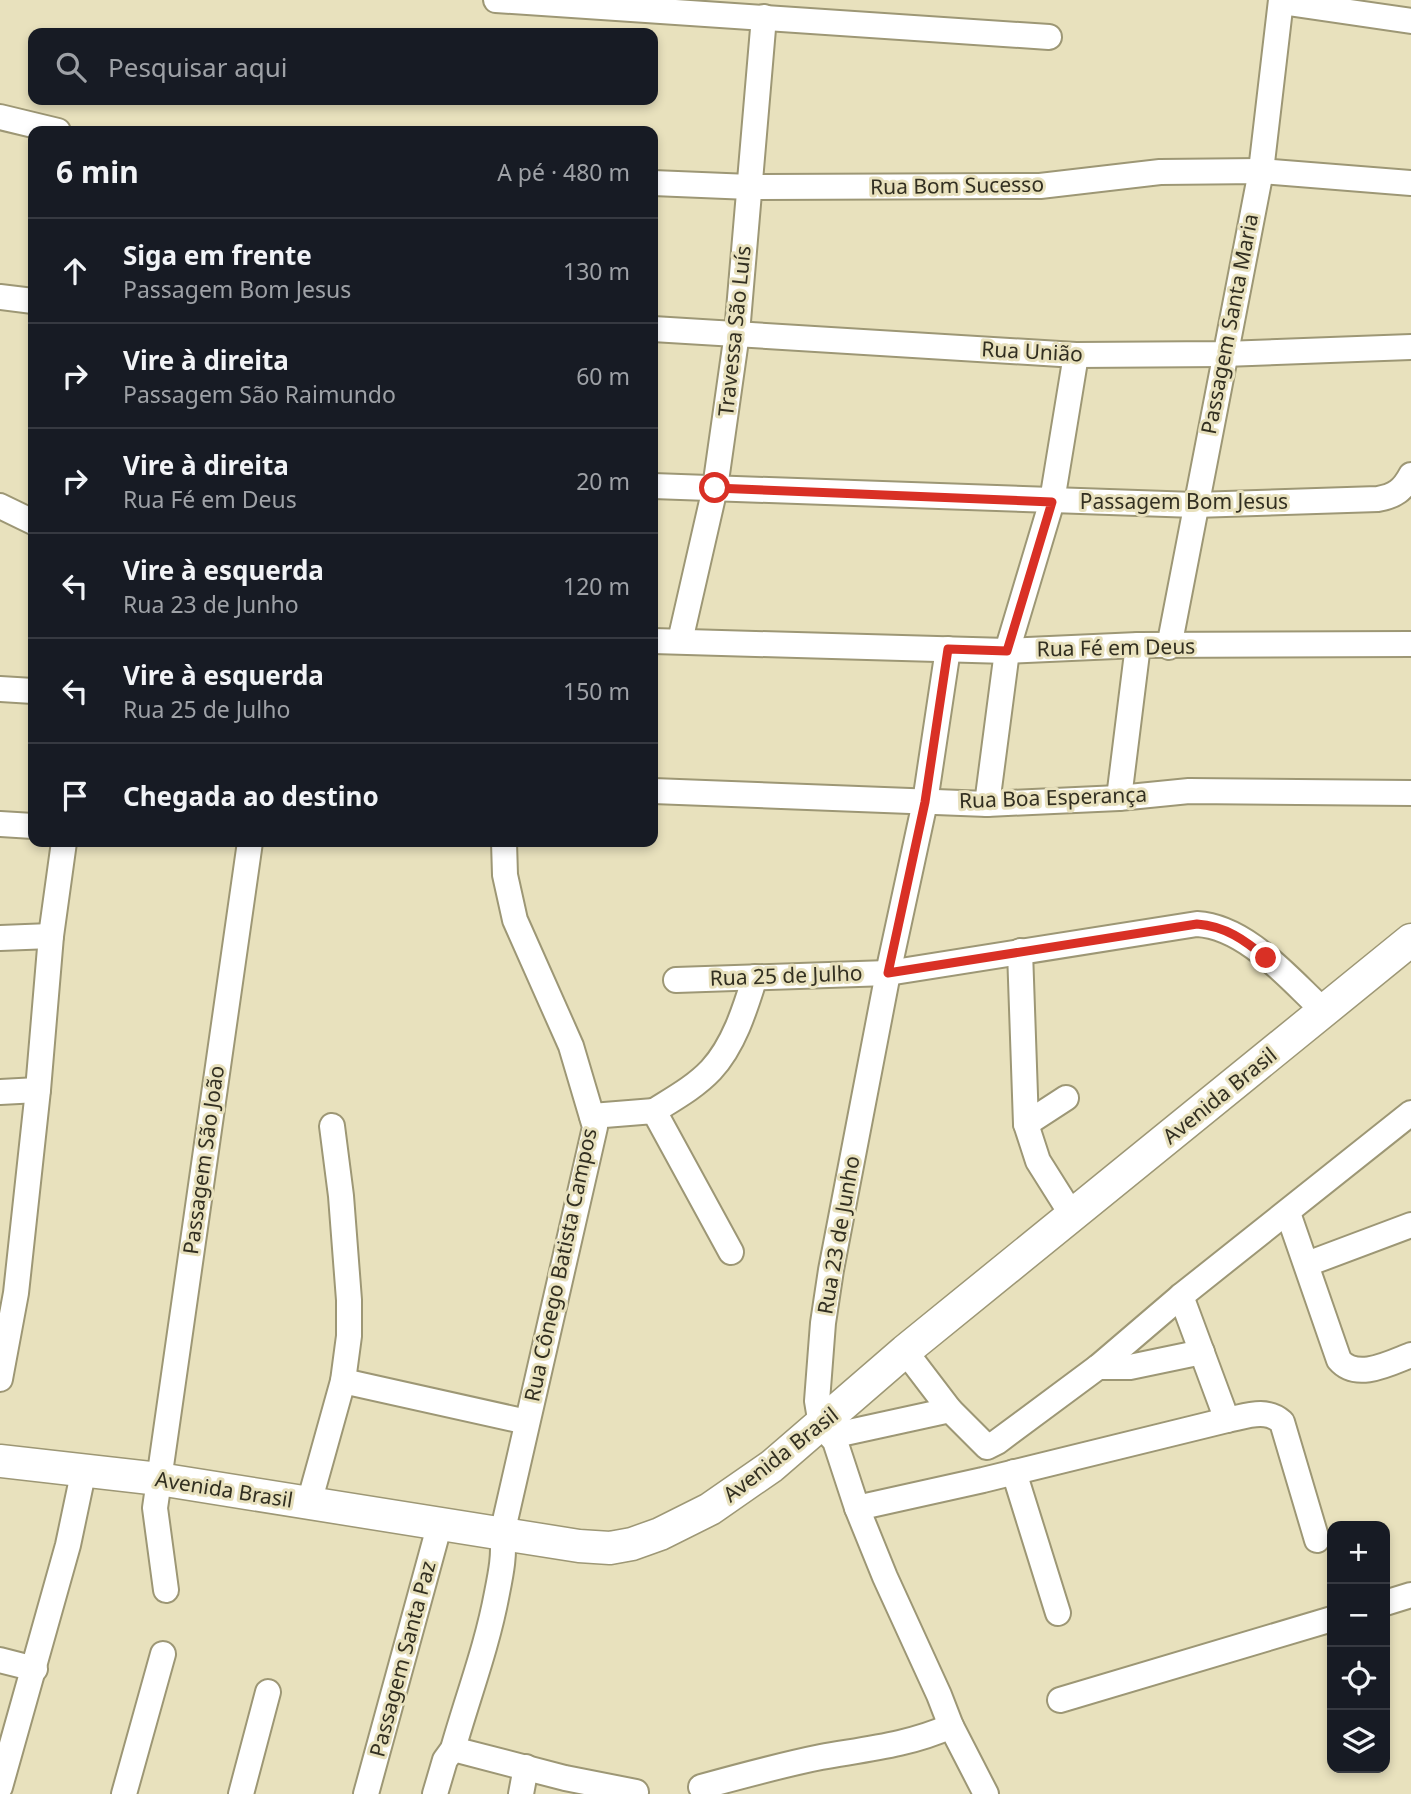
<!DOCTYPE html>
<html lang="pt">
<meta charset="utf-8">
<style>
body{margin:0;font-family:"Noto Sans",sans-serif;background:#242831;color:#f1f3f6}
.controls{position:absolute;right:21px;bottom:21px;display:grid;overflow:hidden;border-radius:14px;box-shadow:0 4px 10px #0003}
.controls button{width:63px;height:63px;display:grid;place-items:center;padding:0;border:0;border-bottom:2px solid #363941;background:#171b24;color:#f1f3f6;font:35px sans-serif}
.stop{position:absolute;width:21px;height:21px;margin:-16px;border:5px solid #d93025;border-radius:50%;background:#fff}
.stop.end{background:#d93025;border-color:#fff;box-shadow:0 2px 7px #0008}
.list{margin:0;padding:0;list-style:none}
h2{display:flex;justify-content:space-between;align-items:center;height:91px;margin:0;padding:0 28px;font-size:30px}
h2 small{font-size:23px;font-weight:400;color:#9ea1a6}
.list li{display:grid;grid-template-columns:46px 1fr auto;gap:21px;align-items:center;box-sizing:border-box;height:105px;padding:0 28px;border-top:2px solid #363941}
.list b{display:block;font-size:26px;white-space:nowrap}
.list p{margin:0;font-size:23px;white-space:nowrap;color:#9ea1a6}
.list em{font-size:23px;font-style:normal;color:#9ea1a6}
.icon{flex:none;width:38px;height:38px;fill:none;stroke:currentColor;stroke-width:2;stroke-linecap:round;stroke-linejoin:round}
.map{position:relative;flex:none;width:1411px;height:1794px;overflow:hidden}
.search{position:absolute;background:#171b24;box-shadow:0 4px 10px #0003;left:28px;top:28px;width:630px;height:77px;display:flex;align-items:center;gap:18px;box-sizing:border-box;padding:0 24px;border-radius:14px;color:#9ea1a6;font-size:26px}
.panel{position:absolute;background:#171b24;box-shadow:0 4px 10px #0003;left:28px;top:126px;width:630px;height:721px;border-radius:14px}
.map>svg:first-child{display:block}
.lines{fill:none;stroke-linecap:round;stroke-linejoin:round}
.minor-casing{stroke:#9d9775;stroke-width:28}
.major-casing{stroke:#9d9775;stroke-width:35}
.minor{stroke:#fff;stroke-width:24}
.major{stroke:#fff;stroke-width:32}
.route{stroke:#d93025;stroke-width:9}
.labels{text-anchor:middle;stroke-width:6;stroke-linejoin:round;paint-order:stroke}
.street-label{font-size:21px;fill:#322f21;stroke:#e8e1bd}
</style>
<div class="map">
<svg width="1411" height="1794" viewBox="0 0 1411 1794">
<rect width="100%" height="100%" fill="#e8e1bd"/>
<g class="lines">
<defs>
<g id="minor">
<polyline points="496,0 1049,37"/>
<polyline points="1281,2 1411,21"/>
<polyline points="0,117 58,131"/>
<polyline points="653,183 750,187 1040,186 1160,172 1261,171 1411,183"/>
<polyline points="0,297 33,301"/>
<polyline points="653,329 1076,355 1224,354 1411,347"/>
<path d="M653 486 1195 505 1378 499C1395 496 1403 490 1411 475"/>
<polyline points="0,506 33,522"/>
<polyline points="653,641 1007,651 1138,645 1411,644"/>
<polyline points="680,641 715,488 737,333 764,17"/>
<polyline points="1169,647 1261,171 1281,0"/>
<polyline points="948,649 925,802 888,973 831,1270 823,1323 817,1401 821,1425 835,1441 857,1508 885,1577 939,1695 951,1726 986,1794"/>
<polyline points="0,689 33,691"/>
<polyline points="653,791 987,804 1119,798 1189,791 1411,793"/>
<polyline points="1119,798 1138,645"/>
<polyline points="987,804 1007,651 1052,501 1076,355"/>
<polyline points="0,824 33,826"/>
<polyline points="0,938 51,936"/>
<polyline points="1020,951 1026,1124 1038,1161 1072,1215"/>
<path d="M676 980 888 973 1197 924C1247 927 1289 979 1324 1011"/>
<polyline points="0,1092 38,1090"/>
<path d="M654 1111C673 1099 695 1087 711 1070 734 1045 745 1009 755 977"/>
<polyline points="592,1116 654,1111 731,1252"/>
<polyline points="1026,1124 1066,1098"/>
<path d="M1288 1213 1339 1360C1357 1381 1390 1363 1411 1355"/>
<polyline points="1307,1264 1411,1225"/>
<polyline points="905,1351 950,1410"/>
<polyline points="1098,1367 1130,1367 1202,1352"/>
<polyline points="0,1379 16,1293 38,1090 51,936 64,842"/>
<polyline points="343,1381 527,1422"/>
<path d="M1227 1420C1247 1416 1266 1408 1282 1422L1317 1540"/>
<polyline points="831,1436 950,1410 987,1447 997,1442 1098,1367 1181,1296 1411,1113"/>
<polyline points="1014,1472 1058,1613"/>
<polyline points="309,1503 343,1381 349,1336 349,1300 341,1196 332,1126"/>
<polyline points="857,1508 983,1480 1227,1420 1181,1296"/>
<polyline points="166,1590 155,1508 250,842"/>
<polyline points="1385,1603 1411,1595"/>
<polyline points="0,1660 35,1669"/>
<polyline points="1060,1700 1332,1619"/>
<polyline points="453,1749 565,1778 636,1792"/>
<polyline points="0,1787 68,1545 84,1469"/>
<path d="M701 1787C741 1776 781 1765 821 1757 866 1749 909 1745 951 1726"/>
<polyline points="124,1794 163,1654"/>
<polyline points="241,1794 268,1692"/>
<polyline points="366,1794 440,1523"/>
<path d="M435 1794 445 1760 453 1749C468 1696 487 1647 497 1593 501 1573 505 1553 502 1534L595 1127 571 1046 515 920 505 875 504 842"/>
<polyline points="521,1794 526,1767"/>
</g>
<polyline id="major" points="0,1461 159,1479 579,1546 610,1548 632,1544 660,1534 710,1509 772,1466 905,1351 1411,940"/>
</defs>
<!-- minor casing -->
<use href="#minor" class="minor-casing"/>
<!-- major casing -->
<use href="#major" class="major-casing"/>
<!-- minor -->
<use href="#minor" class="minor"/>
<!-- major -->
<use href="#major" class="major"/>
</g>
<g class="lines">
<!-- route -->
<path class="route" d="M715 488 1052 502 1007 651 948 649 925 802 888 973 1197 924C1225 926 1245 940 1266 958"/>
</g>
<g class="labels">
<!-- street labels -->
<g class="street-label">
<text transform="translate(957 186) rotate(-1)" y="7">Rua Bom Sucesso</text>
<text transform="translate(1230 324) rotate(-79)" y="7">Passagem Santa Maria</text>
<text transform="translate(735 331) rotate(-84)" y="7">Travessa São Luís</text>
<text transform="translate(1032 352) rotate(3)" y="7">Rua União</text>
<text x="1184" y="509">Passagem Bom Jesus</text>
<text transform="translate(1116 648) rotate(-1)" y="7">Rua Fé em Deus</text>
<text transform="translate(1053 798) rotate(-2)" y="7">Rua Boa Esperança</text>
<text transform="translate(786 976) rotate(-2)" y="7">Rua 25 de Julho</text>
<text transform="translate(1220 1096) rotate(-39)" y="7">Avenida Brasil</text>
<text transform="translate(204 1160) rotate(-82)" y="7">Passagem São João</text>
<text transform="translate(839 1235) rotate(-80)" y="7">Rua 23 de Junho</text>
<text transform="translate(561 1265) rotate(-78)" y="7">Rua Cônego Batista Campos</text>
<text transform="translate(781 1455) rotate(-38)" y="7">Avenida Brasil</text>
<text transform="translate(224 1490) rotate(9)" y="7">Avenida Brasil</text>
<text transform="translate(403 1659) rotate(-75)" y="7">Passagem Santa Paz</text>
</g>
</g>
</svg>
<div class="controls">
<button>+</button>
<button>−</button>
<button><svg class="icon" aria-label="locate" viewBox="0 0 24 24"><circle cx="12" cy="12" r="6"/><path d="M12 2v4M12 18v4M2 12h4M18 12h4"/></svg></button>
<button><svg class="icon" aria-label="layers" viewBox="0 0 24 24"><path d="M12 4l9 5-9 5-9-5zM3 14l9 5 9-5"/></svg></button>
</div>
<div class="stop" style="left:715px;top:488px"></div>
<div class="stop end" style="left:1266px;top:958px"></div>
<div class="search"><svg class="icon" aria-label="search" viewBox="0 0 24 24"><circle cx="10" cy="10" r="6"/><path d="M15 15l6 6"/></svg>Pesquisar aqui</div>
<section class="panel">
<h2>6 min<small>A pé · 480 m</small></h2>
<ul class="list">
<li><svg class="icon" aria-label="ahead" viewBox="0 0 24 24"><path d="M12 20V5M6 11l6-6 6 6"/></svg><div><b>Siga em frente</b><p>Passagem Bom Jesus</p></div><em>130 m</em></li>
<li><svg class="icon" aria-label="right" viewBox="0 0 24 24"><path d="M7 20v-9h11M14 6l5 5-5 5"/></svg><div><b>Vire à direita</b><p>Passagem São Raimundo</p></div><em>60 m</em></li>
<li><svg class="icon" aria-label="right" viewBox="0 0 24 24"><path d="M7 20v-9h11M14 6l5 5-5 5"/></svg><div><b>Vire à direita</b><p>Rua Fé em Deus</p></div><em>20 m</em></li>
<li><svg class="icon" aria-label="left" viewBox="0 0 24 24"><path d="M17 20v-9H6M10 6l-5 5 5 5"/></svg><div><b>Vire à esquerda</b><p>Rua 23 de Junho</p></div><em>120 m</em></li>
<li><svg class="icon" aria-label="left" viewBox="0 0 24 24"><path d="M17 20v-9H6M10 6l-5 5 5 5"/></svg><div><b>Vire à esquerda</b><p>Rua 25 de Julho</p></div><em>150 m</em></li>
<li><svg class="icon" aria-label="arrive" viewBox="0 0 24 24"><path d="M6 21V4h12l-3 4 3 4H6"/></svg><div><b>Chegada ao destino</b></div></li>
</ul>
</section>
</div>
